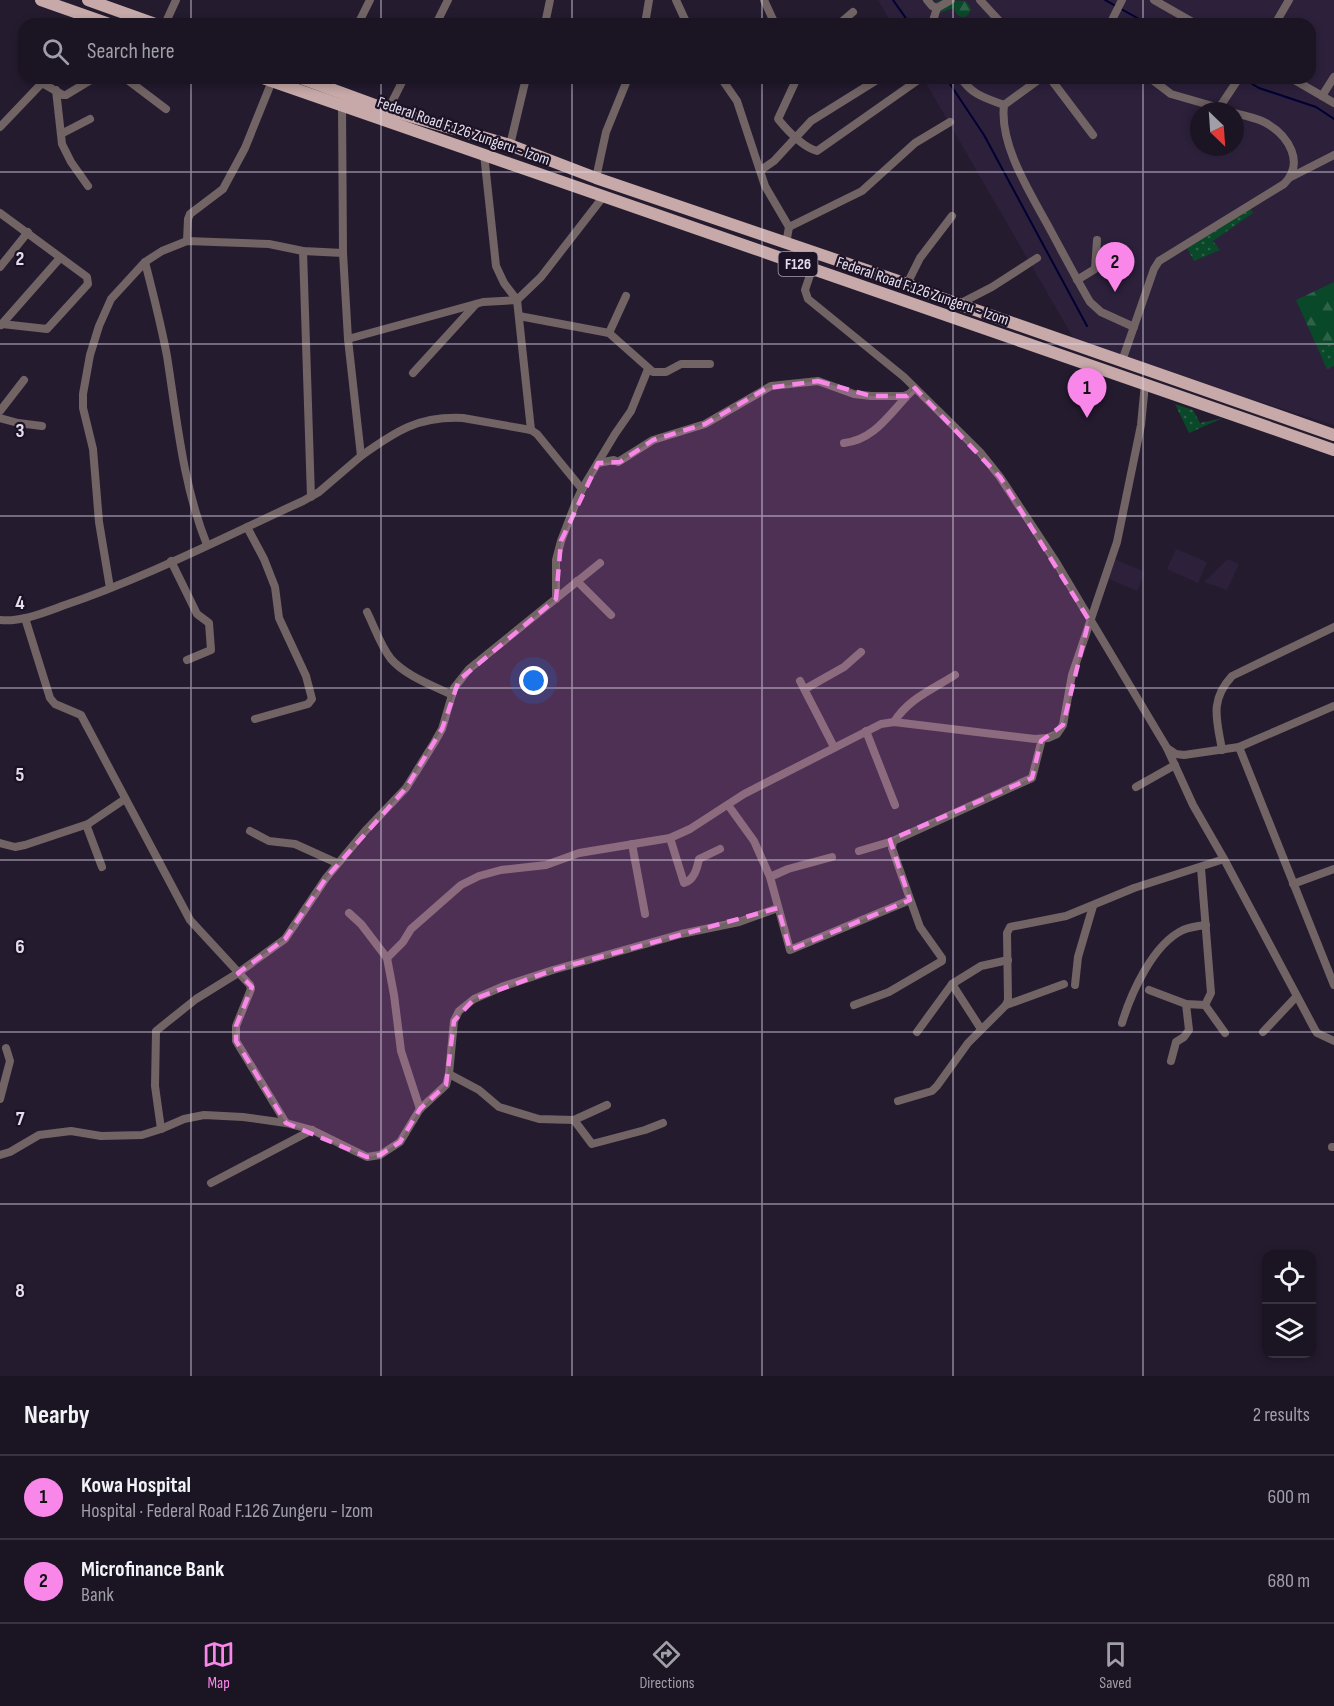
<!DOCTYPE html>
<meta charset="utf-8">
<style>
body{margin:0;font-family:"Sofia Sans Condensed",sans-serif;background:#282130;color:#f1f3f6}
.controls{position:absolute;right:18px;bottom:18px;display:grid;overflow:hidden;border-radius:12px;box-shadow:0 3px 9px #0003}
.controls button{width:54px;height:54px;display:grid;place-items:center;padding:0;border:0;border-bottom:2px solid #393341;background:#1b1423;color:#f1f3f6;font:30px sans-serif}
.compass{position:absolute;left:1190px;top:102px;width:54px;height:54px;border-radius:50%;background:#1b1423;box-shadow:0 3px 9px #0003;rotate:155deg}
.you{position:absolute;left:534px;top:681px;width:21px;height:21px;margin:-15px;border:4px solid #fff;border-radius:50%;background:#1a73e8;box-shadow:0 0 0 9px #1a73e833}
.badge{display:grid;place-items:center;width:39px;height:39px;border-radius:50%;background:#f987e9;color:#111;font-size:20px;font-weight:700}
.pin{position:absolute;translate:-50% -50px;filter:drop-shadow(0 2px 3px #0008)}
.pin::after{content:'';position:absolute;top:32px;width:21px;height:18px;background:inherit;clip-path:polygon(0 0,100% 0,50% 100%)}
.list{margin:0;padding:0;list-style:none}
h2{display:flex;justify-content:space-between;align-items:center;height:78px;margin:0;padding:0 24px;font-size:26px}
h2 small{font-size:20px;font-weight:400;color:#a09ea6}
.list li{display:grid;grid-template-columns:39px 1fr auto;gap:18px;align-items:center;box-sizing:border-box;height:84px;padding:0 24px;border-top:2px solid #393341}
.list b{display:block;font-size:22px;white-space:nowrap}
.list p{margin:0;font-size:20px;white-space:nowrap;color:#a09ea6}
.list em{font-size:20px;font-style:normal;color:#a09ea6}
.icon{flex:none;width:33px;height:33px;fill:none;stroke:currentColor;stroke-width:2;stroke-linecap:round;stroke-linejoin:round}
.map{position:relative;flex:none;width:1334px;height:1376px;overflow:hidden}
.search{position:absolute;background:#1b1423;box-shadow:0 3px 9px #0003;left:18px;right:18px;top:18px;height:66px;display:flex;align-items:center;gap:15px;box-sizing:border-box;padding:0 21px;border-radius:18px;color:#a09ea6;font-size:22px}
.sheet{height:246px;background:#1b1423}
nav{display:flex;justify-content:space-around;align-items:center;box-sizing:border-box;height:84px;border-top:2px solid #393341;background:#1b1423;font-size:16px;color:#a09ea6}
nav a{display:grid;justify-items:center;gap:3px}
nav .on{color:#f987e9}
.map>svg:first-child{display:block}
.built{fill:#2c203b;fill-rule:evenodd}
.grass{fill:url(#grass-dots)}
.forest{fill:url(#forest-firs)}
.lines{fill:none;stroke-linecap:round;stroke-linejoin:round}
.stream{stroke:#003;stroke-width:2}
.minor{stroke:#726464;stroke-width:8}
.primary{stroke:#c6a9a8;stroke-width:12}
.marked{fill:#f987e9;fill-opacity:0.2;stroke:#f987e9;stroke-width:4.5;stroke-dasharray:12 8;stroke-linejoin:round}
.grid{fill:none;stroke:#e4deec;stroke-width:1.5;stroke-opacity:0.55}
.labels{text-anchor:middle;stroke-width:4.5;stroke-linejoin:round;paint-order:stroke}
.shield{fill:#1b1225;stroke:#a8a1b0;stroke-width:1.5}
.shield-label{font-size:15px;font-weight:bold;fill:#e4deec}
.street-label{font-size:16px;fill:#e4deec;stroke:#1b1225}
.grid-label{font-size:20px;text-anchor:middle;font-weight:bold;fill:#e4deec;stroke:#1b1225;stroke-width:4.5;stroke-linejoin:round;paint-order:stroke}
</style>
<div class="map">
<svg width="1334" height="1376" viewBox="0 0 1334 1376">
<defs>
<pattern id="grass-dots" width="8" height="8" patternUnits="userSpaceOnUse" patternTransform="scale(1.5)"><rect width="8" height="8" fill="#094829"/><path d="M2 2h.1M6 6h.1" fill="none" stroke="#2d6248" stroke-width="1.8" stroke-linecap="round"/></pattern>
<pattern id="forest-firs" width="22" height="20" patternUnits="userSpaceOnUse" patternTransform="scale(1.5)"><rect width="22" height="20" fill="#094829"/><path d="M5 1l3.5 6h-7zM16 11l3.5 6h-7z" fill="#2d6248"/></pattern>
</defs>
<rect width="100%" height="100%" fill="#241b2f"/>
<!-- built -->
<g class="built">
<path d="M878 0H1334V425L1078 346 923 78H1310V24H892ZM1199 111H1235V147H1199Z"/>
<polygon points="1176,549 1207,562 1198,583 1167,569"/>
<polygon points="1110,557 1145,572 1137,591 1102,576"/>
<polygon points="1228,559 1239,564 1227,590 1204,582"/>
</g>
<!-- grass -->
<g class="grass">
<polygon points="1250,207 1253,213 1213,241 1220,250 1194,261 1186,246"/>
<polygon points="1334,344 1334,366 1327,369 1317,347"/>
<polygon points="1175,404 1193,410 1200,423 1223,418 1189,433"/>
</g>
<!-- forest -->
<g class="forest">
<path d="M943 0 966 1 971 8C969 20 957 20 954 8L939 13 932 9 935 2Z"/>
<polygon points="1334,282 1334,344 1317,347 1296,300"/>
</g>
<g class="lines">
<!-- stream -->
<g class="stream">
<polyline points="893,0 910,24"/>
<polyline points="1105,0 1148,24"/>
<polyline points="946,78 984,135 1087,326"/>
<polyline points="1242,78 1259,88 1316,107 1334,119"/>
</g>
<!-- minor -->
<g class="minor">
<polyline points="676,0 687,24"/>
<polyline points="764,0 775,24"/>
<polyline points="927,0 932,6 937,8 951,0"/>
<polyline points="980,0 1002,24"/>
<polyline points="1154,0 1196,24"/>
<polyline points="165,24 176,0"/>
<polyline points="358,24 370,0"/>
<polyline points="436,24 448,0"/>
<polyline points="545,24 550,0"/>
<polyline points="645,24 649,0"/>
<polyline points="839,24 853,12"/>
<polyline points="932,24 937,8"/>
<polyline points="1110,24 1122,0"/>
<polyline points="1275,24 1289,0"/>
<polyline points="125,78 166,109"/>
<polyline points="721,78 737,101 765,186 789,227 786,244"/>
<path d="M797 78 778 119C787 130 803 147 817 151L921 78"/>
<path d="M961 78C972 95 986 98 1004 105"/>
<path d="M1041 78 1004 105C999 147 1033 197 1052 233 1065 257 1077 280 1090 302L1101 312 1134 327"/>
<polyline points="1050,78 1093,135"/>
<polyline points="1150,78 1171,94 1230,111"/>
<polyline points="1291,78 1334,103"/>
<polyline points="326,87 331,78"/>
<polyline points="56,90 62,144 71,162 88,186"/>
<polyline points="1322,96 1334,77"/>
<polyline points="1219,108 1239,78"/>
<polyline points="388,110 404,78"/>
<polyline points="0,127 42,83 63,95 66,95 94,78"/>
<polyline points="61,134 90,119"/>
<polyline points="510,145 526,78"/>
<polyline points="484,154 496,266 504,283 517,300 531,430"/>
<polyline points="761,170 774,161 811,121 880,78"/>
<polyline points="1291,177 1334,155"/>
<polyline points="596,178 606,132 628,78"/>
<polyline points="0,213 87,277 88,284 47,329 2,324"/>
<polyline points="789,227 862,191 915,143 950,122"/>
<polyline points="187,241 188,219 190,214 223,189 245,148 272,81"/>
<polyline points="303,251 311,497"/>
<path d="M145 262C153 293 161 325 167 356 177 420 183 485 207 545"/>
<polyline points="0,267 28,232"/>
<polyline points="812,269 805,290 808,299 904,377 980,452 1000,477 1056,562 1167,748 1176,754 1184,755 1239,747 1334,706"/>
<polyline points="1077,280 1095,269 1097,240"/>
<polyline points="907,284 920,258 952,216"/>
<polyline points="959,304 992,287 1037,258"/>
<polyline points="519,316 609,333 626,296"/>
<polyline points="1,325 60,258"/>
<polyline points="609,333 653,372 666,372 681,364 710,364"/>
<polyline points="348,339 483,302 517,300 541,277 603,197"/>
<path d="M1122 361 1154 269 1159 261 1284 184C1305 163 1289 136 1266 123 1257 118 1245 116 1235 113"/>
<polyline points="413,373 476,304"/>
<polyline points="0,411 24,380"/>
<polyline points="0,418 18,423 42,426"/>
<path d="M844 443C873 440 888 416 907 396"/>
<path d="M361 456C396 431 418 416 463 418L531 430 537 434 582 489"/>
<polyline points="598,463 614,460 618,462 653,440 705,424 771,386 818,381 854,394 871,396 904,396 909,394 915,388"/>
<polyline points="247,527 264,559 275,587 279,618 306,676 312,699 308,704 255,719"/>
<polyline points="171,561 197,614 209,623 211,650 187,660"/>
<polyline points="577,581 611,615"/>
<polyline points="110,588 99,522 93,449 83,408 83,394 90,355 99,326 111,299 145,262 162,251 187,241 269,244 303,251 343,253"/>
<polyline points="556,599 556,560 561,541 576,502 582,489 615,434 631,411 648,369"/>
<path d="M367 612C375 628 380 645 391 659 406 676 432 685 452 695"/>
<polyline points="25,618 50,698 55,704 81,715 190,920 250,985 251,989 236,1026 236,1041 286,1123"/>
<path d="M0 620C21 622 43 613 62 606 145 578 224 537 303 501L319 492 361 456 348 339 343 253 342 105"/>
<polyline points="800,681 834,747"/>
<polyline points="805,689 844,667 861,652"/>
<path d="M894 722C908 699 933 689 955 675"/>
<polyline points="866,731 895,805"/>
<polyline points="1239,747 1334,985"/>
<polyline points="1167,748 1193,805 1224,859 1314,1028 1317,1033 1334,1041"/>
<path d="M1222 750C1217 720 1209 701 1232 676L1334 627"/>
<polyline points="1136,787 1175,765"/>
<polyline points="728,805 754,841 770,877 790,950 910,900"/>
<polyline points="250,831 269,841 295,844 337,863"/>
<path d="M670 838 684 883C694 880 697 869 699 859L720 849"/>
<polyline points="0,843 15,847 25,845 88,824"/>
<polyline points="632,844 645,914"/>
<polyline points="859,851 893,841"/>
<polyline points="102,867 87,827 88,824 125,799"/>
<polyline points="1201,868 1211,993 1205,1005"/>
<polyline points="770,877 788,869 832,857"/>
<polyline points="1293,884 1334,869"/>
<polyline points="349,913 361,924 387,958 394,995 401,1051 420,1109"/>
<polyline points="387,958 403,942 411,929 461,885 479,876 501,870 546,865 579,853 670,838 690,829 744,794 881,724 894,722 1035,739 1048,738 1057,734 1063,725 1072,675 1117,542 1141,425 1145,384"/>
<polyline points="952,984 981,1029"/>
<polyline points="1075,985 1078,957 1093,906"/>
<polyline points="1149,990 1186,1004 1205,1005"/>
<polyline points="854,1005 889,992 942,961 942,958 920,927 892,848 893,841 1032,778 1042,739"/>
<polyline points="1006,1005 1064,984"/>
<polyline points="1205,1005 1225,1033"/>
<path d="M1122 1023C1131 993 1153 944 1183 930 1190 927 1198 926 1206 925"/>
<polyline points="917,1032 952,984 981,966 1008,960"/>
<polyline points="1263,1032 1296,997"/>
<polyline points="1171,1061 1176,1042 1184,1037 1189,1030 1186,1004"/>
<polyline points="449,1074 479,1090 499,1107 539,1119 574,1120 607,1105"/>
<polyline points="0,1099 10,1061 6,1048"/>
<polyline points="898,1101 932,1091 937,1086 968,1043 1006,1005 1008,1000 1007,933 1010,927 1066,916 1134,888 1224,859"/>
<polyline points="574,1120 592,1144 645,1130 663,1123"/>
<polyline points="161,1129 155,1086 156,1031 196,999 238,973 285,939 326,878 365,831 406,788 434,743 442,729 454,688 469,669 600,563"/>
<polyline points="1332,1147 1334,1147"/>
<polyline points="0,1155 10,1152 39,1135 71,1131 101,1136 142,1135 161,1129 184,1119 204,1115 243,1117 286,1123 312,1130 367,1157 380,1155 400,1142 420,1109 446,1085 449,1074 454,1021 459,1011 474,999 504,986 553,970 681,934 739,922 778,908"/>
<polyline points="211,1183 312,1130"/>
</g>
<!-- primary -->
<g class="primary">
<polyline points="41,0 109,24"/>
<polyline points="88,0 155,24"/>
<polyline points="263,78 1334,450"/>
<polyline points="301,78 388,110 510,145 596,178 907,284 941,298 1334,435"/>
</g>
</g>
<!-- marked area -->
<path class="marked" d="M818 381 871 396H907L915 388 1000 477 1089 620 1063 725 1041 741 1032 778 890 840 910 900 790 950 778 908 553 970 474 999 454 1021 446 1085 420 1109 400 1142 380 1155 367 1157 286 1123 236 1041V1026L252 987 238 973 285 939 326 878 406 788 442 729 459 680 556 599 561 541 598 463 620 462 653 440 705 424 767 388Z"/>
<!-- grid -->
<path class="grid" d="M191 0V24M381 0V24M572 0V24M762 0V24M953 0V24M1143 0V24M191 78V1376M381 78V1376M572 78V1376M762 78V1376M953 78V1376M1143 78V1376M0 172H1334M0 344H1334M0 516H1334M0 688H1334M0 860H1334M0 1032H1334M0 1204H1334"/>
<g class="labels">
<!-- shield labels -->
<rect class="shield" x="778.5" y="252" width="39" height="24" rx="4.5"/>
<g class="shield-label">
<text x="798" y="269">F126</text>
</g>
<!-- street labels -->
<g class="street-label">
<text transform="translate(464 130) rotate(19)" y="6">Federal Road F.126 Zungeru - Izom</text>
<text transform="translate(923 290) rotate(19)" y="6">Federal Road F.126 Zungeru - Izom</text>
</g>
</g>
<g class="grid-label">
<text x="20" y="265">2</text>
<text x="20" y="437">3</text>
<text x="20" y="609">4</text>
<text x="20" y="781">5</text>
<text x="20" y="953">6</text>
<text x="20" y="1125">7</text>
<text x="20" y="1297">8</text>
</g>
</svg>
<div class="controls">
<button><svg class="icon" aria-label="locate" viewBox="0 0 24 24"><circle cx="12" cy="12" r="6"/><path d="M12 2v4M12 18v4M2 12h4M18 12h4"/></svg></button>
<button><svg class="icon" aria-label="layers" viewBox="0 0 24 24"><path d="M12 4l9 5-9 5-9-5zM3 14l9 5 9-5"/></svg></button>
</div>
<svg class="compass" viewBox="-18 -18 36 36"><path d="M0-13l5 13h-10z" fill="#e53935"/><path d="M0 13l5-13h-10z" fill="#a09ea6"/></svg>
<div class="you"></div>
<div class="pin badge" style="left:1087px;top:418px">1</div>
<div class="pin badge" style="left:1115px;top:292px">2</div>
<div class="search"><svg class="icon" aria-label="search" viewBox="0 0 24 24"><circle cx="10" cy="10" r="6"/><path d="M15 15l6 6"/></svg>Search here</div>
</div>
<section class="sheet">
<h2>Nearby<small>2 results</small></h2>
<ul class="list">
<li><span class="badge">1</span><div><b>Kowa Hospital</b><p>Hospital · Federal Road F.126 Zungeru - Izom</p></div><em>600 m</em></li>
<li><span class="badge">2</span><div><b>Microfinance Bank</b><p>Bank</p></div><em>680 m</em></li>
</ul>
</section>
<nav>
<a class="on"><svg class="icon" aria-label="map" viewBox="0 0 24 24"><path d="M3 6l6-2 6 2 6-2v14l-6 2-6-2-6 2zM9 4v14M15 6v14"/></svg>Map</a>
<a><svg class="icon" aria-label="directions" viewBox="0 0 24 24"><path d="M12 3l9 9-9 9-9-9zM9 14v-3h6M13 9l2 2-2 2"/></svg>Directions</a>
<a><svg class="icon" aria-label="saved" viewBox="0 0 24 24"><path d="M7 4h10v16l-5-4-5 4z"/></svg>Saved</a>
</nav>
